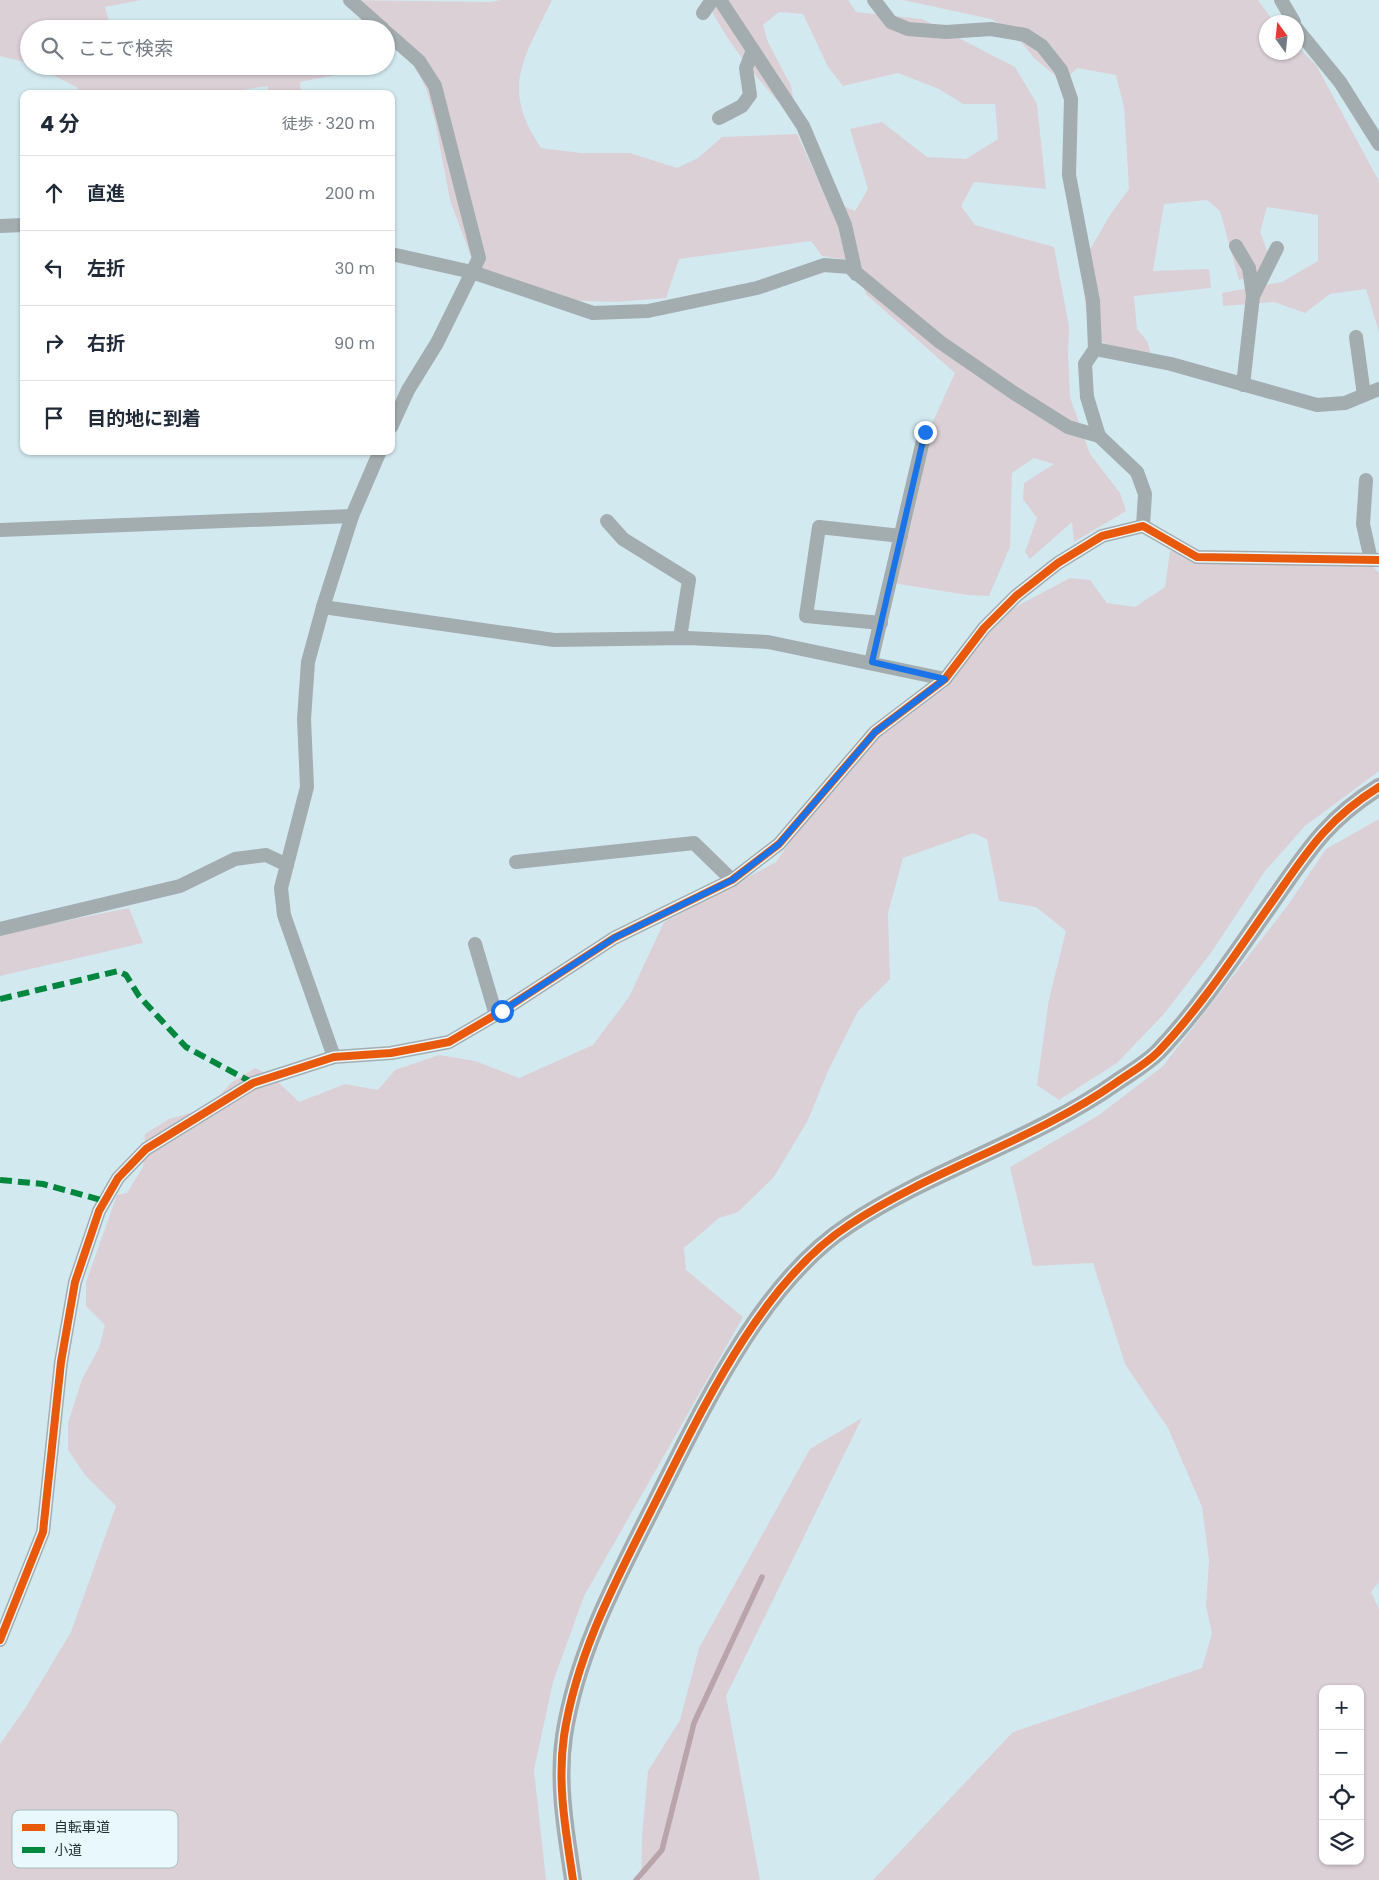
<!DOCTYPE html>
<html lang="ja">
<meta charset="utf-8">
<style>
body{margin:0;font-family:Poppins,"Noto Sans JP",sans-serif;background:#f6f6f7;color:#1f2937}
.controls{position:absolute;right:15px;bottom:15px;display:grid;overflow:hidden;border-radius:10px;box-shadow:0 1px 4px #0004}
.controls button{width:45px;height:45px;display:grid;place-items:center;padding:0;border:0;border-bottom:1px solid #e0e1e3;background:#fff;color:#1f2937;font:25px sans-serif}
.compass{position:absolute;left:1259px;top:15px;width:45px;height:45px;border-radius:50%;background:#fff;box-shadow:0 1px 4px #0004;rotate:345deg}
.stop{position:absolute;width:15px;height:15px;margin:-11px;border:4px solid #1a73e8;border-radius:50%;background:#fff}
.stop.end{background:#1a73e8;border-color:#fff;box-shadow:0 1px 5px #0008}
.list{margin:0;padding:0;list-style:none}
h2{display:flex;justify-content:space-between;align-items:center;height:65px;margin:0;padding:0 20px;font-size:21px}
h2 small{font-size:16px;font-weight:400;color:#747a83}
.list li{display:grid;grid-template-columns:32px 1fr auto;gap:15px;align-items:center;box-sizing:border-box;height:75px;padding:0 20px;border-top:1px solid #e0e1e3}
.list b{display:block;font-size:19px;white-space:nowrap}
.list em{font-size:16px;font-style:normal;color:#747a83}
.icon{flex:none;width:28px;height:28px;fill:none;stroke:currentColor;stroke-width:2;stroke-linecap:round;stroke-linejoin:round}
.map{position:relative;flex:none;width:1379px;height:1880px;overflow:hidden}
.search{position:absolute;background:#fff;box-shadow:0 1px 4px #0004;left:20px;top:20px;width:375px;height:55px;display:flex;align-items:center;gap:12px;box-sizing:border-box;padding:0 18px;border-radius:28px;color:#747a83;font-size:19px}
.panel{position:absolute;background:#fff;box-shadow:0 1px 4px #0004;left:20px;top:90px;width:375px;height:365px;border-radius:10px}
.map>svg:first-child{display:block}
.green{fill:#dcd0d7;fill-rule:evenodd}
.lines{fill:none;stroke-linecap:round;stroke-linejoin:round}
.stream{stroke:#baa4ac;stroke-width:5.5}
.minor{stroke:#a3acaf;stroke-width:14}
.tertiary{stroke:#a3acaf;stroke-width:18}
.quiet{stroke:#00873e;stroke-width:6;stroke-dasharray:12 6;stroke-linecap:butt}
.cycleway-casing{stroke:#e8f8fd;stroke-width:11}
.cycleway{stroke:#e8590c;stroke-width:8}
.route{stroke:#1a73e8;stroke-width:6}
.key{fill:#e8f8fd;stroke:#abbbc0;stroke-width:1}
.key-label{font-size:14px;fill:#1d2d31}
</style>
<div class="map">
<svg width="1379" height="1880" viewBox="0 0 1379 1880">
<rect width="100%" height="100%" fill="#d3e9f0"/>
<!-- green -->
<g class="green">
<polygon points="0,0 141,0 105,7 111,29 29,29 29,63 0,56"/>
<path d="M342 0 491 2 500 0H552C524 59 500 87 541 148L581 153H630L677 168 698 158 722 137 797 134 827 199 855 211 868 189 850 129 882 122 927 157 966 159 998 139 995 104H963L939 89 898 73 843 86 828 67 803 14 779 12 763 25 768 42 791 86 798 124C767 89 725 44 707 0H848L856 12 922 19 1015 67 1037 104 1046 189 974 182 961 206 975 225 1054 247 1069 326 1068 355 1070 397 1090 454 1120 493 1126 511 1074 542 1072 522 1030 559 1025 552 1037 518 1023 499 1024 483 1054 464 1034 458 1012 473 1010 547 989 596 967 595 887 582 930 428 955 373 866 294 854 261 822 256 811 241 679 259 666 298 615 302 561 300 474 265 450 200 435 121 427 91 412 60Z"/>
<polygon points="903,0 1258,0 1274,22 1266,22 1266,52 1296,52 1297,46 1316,65 1379,181 1379,332 1366,289 1330,294 1305,313 1274,302 1223,306 1222,293 1282,282 1318,261 1318,215 1267,207 1260,232 1274,269 1239,280 1220,211 1207,200 1164,204 1153,271 1209,269 1211,288 1134,296 1137,329 1147,341 1152,357 1116,349 1089,335 1081,265 1110,215 1129,189 1124,107 1116,75 1077,68 1063,82 1035,59 1011,30 991,19"/>
<polygon points="36,66 356,66 359,70 300,82 301,94 269,94 268,86 212,94 79,94 78,88"/>
<polygon points="1170,551 1365,558 1379,573 1379,771 1305,826 1265,871 1213,950 1164,1014 1117,1063 1059,1100 1037,1085 1049,999 1066,931 1036,907 999,901 987,839 973,833 903,858 888,913 890,979 858,1011 828,1071 808,1120 774,1177 738,1212 719,1218 684,1248 686,1270 743,1317 584,1596 553,1682 534,1770 546,1880 0,1880 0,1744 26,1707 71,1632 116,1506 85,1475 68,1450 68,1423 82,1379 99,1348 105,1325 86,1306 86,1282 117,1195 127,1193 143,1167 145,1134 169,1119 208,1108 231,1083 255,1068 272,1076 299,1102 345,1084 378,1090 395,1070 439,1055 475,1061 519,1078 593,1045 629,997 664,922 776,862 864,735 928,701 950,681 1006,612 1070,578 1090,580 1107,603 1135,607 1165,587"/>
<path d="M1379 819V1582L1371 1592 1379 1609V1880H873L1013 1732 1202 1668 1212 1633 1206 1606 1209 1560 1202 1507 1168 1428 1125 1364 1093 1263 1033 1266 1010 1167 1099 1115 1163 1066 1288 905 1326 849ZM1323 1689H1360V1861H1323Z"/>
<polygon points="129,908 143,943 0,976 0,936 20,930"/>
<polygon points="862,1418 726,1696 760,1880 641,1880 642,1835 648,1771 680,1720 699,1648 810,1449"/>
</g>
<g class="lines">
<!-- stream -->
<polyline class="stream" points="636,1880 662,1850 694,1723 762,1577"/>
<!-- minor -->
<g class="minor">
<polyline points="350,0 383,29"/>
<polyline points="720,0 803,126 845,225 856,274"/>
<polyline points="874,0 891,22 908,29 946,32 991,29 1025,35 1042,46 1061,70 1071,99 1069,175 1093,301 1095,349 1085,364 1087,397 1099,436"/>
<polyline points="1281,0 1294,22"/>
<polyline points="703,13 712,0"/>
<polyline points="1296,28 1340,82 1379,144"/>
<polyline points="386,32 419,61 435,86 479,258 437,343 408,390 391,427"/>
<polyline points="719,118 742,106 750,95 746,68 753,50"/>
<polyline points="0,226 24,225"/>
<polyline points="1236,246 1249,268 1253,296 1243,385"/>
<polyline points="391,254 472,272 593,313 648,311 757,288 824,265 849,267 940,342 1014,393 1068,427 1099,436 1137,472 1145,494 1143,526"/>
<polyline points="1253,296 1277,248"/>
<polyline points="1356,337 1364,395"/>
<polyline points="1095,349 1171,364 1317,405 1345,403 1379,389"/>
<polyline points="1366,480 1363,524 1371,560"/>
<polyline points="607,521 623,539 689,580 680,638"/>
<polyline points="0,530 352,516"/>
<polyline points="323,607 554,640 688,638 768,642 945,679"/>
<polyline points="881,623 806,616 819,527 901,536"/>
<polyline points="871,662 925,432"/>
<polyline points="516,862 694,843 732,880"/>
<polyline points="0,929 180,886 235,859 266,855 287,865"/>
<polyline points="475,944 496,1015"/>
<polyline points="334,1057 284,915 281,888 307,787 304,719 308,662 323,607 352,516 380,451"/>
<polyline points="0,1640 43,1532 61,1362 75,1282 99,1211 118,1178 146,1149 253,1083 334,1057 391,1053 449,1042 502,1011 614,938 732,880 779,844 875,732 945,679 984,628 1016,596 1058,563 1102,536 1143,526 1197,557 1379,560"/>
</g>
<!-- tertiary -->
<path class="tertiary" d="M573 1880C566 1832 557 1785 564 1736 577 1651 618 1577 656 1501 702 1410 761 1282 849 1225 933 1169 1033 1141 1117 1082 1130 1073 1146 1064 1158 1052 1201 1007 1236 953 1272 902 1307 852 1326 820 1379 787"/>
<!-- quiet -->
<g class="quiet">
<polyline points="0,999 118,971 126,975 139,996 186,1047 253,1083"/>
<polyline points="0,1180 43,1184 105,1201"/>
</g>
<defs>
<g id="cycleway">
<polyline points="0,1640 43,1532 61,1362 75,1282 99,1211 118,1178 146,1149 253,1083 334,1057 391,1053 449,1042 502,1011 614,938 732,880 779,844 875,732 945,679 984,628 1016,596 1058,563 1102,536 1143,526 1197,557 1379,560"/>
<path d="M573 1880C566 1832 557 1785 564 1736 577 1651 618 1577 656 1501 702 1410 761 1282 849 1225 933 1169 1033 1141 1117 1082 1130 1073 1146 1064 1158 1052 1201 1007 1236 953 1272 902 1307 852 1326 820 1379 787"/>
</g>
</defs>
<!-- cycleway casing -->
<use href="#cycleway" class="cycleway-casing"/>
<!-- cycleway -->
<use href="#cycleway" class="cycleway"/>
</g>
<g class="lines">
<!-- route -->
<polyline class="route" points="502,1011 614,938 732,880 779,844 875,732 945,679 872,662 925,432"/>
</g>
<!-- legend -->
<rect x="12" y="1810" width="166" height="58" rx="8" class="key"/>
<rect x="22" y="1824" width="23" height="7" fill="#e8590c"/>
<rect x="22" y="1847" width="23" height="6" fill="#00873e"/>
<g class="key-label">
<text x="54" y="1832">自転車道</text>
<text x="54" y="1855">小道</text>
</g>
</svg>
<div class="controls">
<button>+</button>
<button>−</button>
<button><svg class="icon" aria-label="locate" viewBox="0 0 24 24"><circle cx="12" cy="12" r="6"/><path d="M12 2v4M12 18v4M2 12h4M18 12h4"/></svg></button>
<button><svg class="icon" aria-label="layers" viewBox="0 0 24 24"><path d="M12 4l9 5-9 5-9-5zM3 14l9 5 9-5"/></svg></button>
</div>
<svg class="compass" viewBox="-18 -18 36 36"><path d="M0-13l5 13h-10z" fill="#e53935"/><path d="M0 13l5-13h-10z" fill="#747a83"/></svg>
<div class="stop" style="left:502px;top:1011px"></div>
<div class="stop end" style="left:925px;top:432px"></div>
<div class="search"><svg class="icon" aria-label="search" viewBox="0 0 24 24"><circle cx="10" cy="10" r="6"/><path d="M15 15l6 6"/></svg>ここで検索</div>
<section class="panel">
<h2>4 分<small>徒歩 · 320 m</small></h2>
<ul class="list">
<li><svg class="icon" aria-label="ahead" viewBox="0 0 24 24"><path d="M12 20V5M6 11l6-6 6 6"/></svg><div><b>直進</b></div><em>200 m</em></li>
<li><svg class="icon" aria-label="left" viewBox="0 0 24 24"><path d="M17 20v-9H6M10 6l-5 5 5 5"/></svg><div><b>左折</b></div><em>30 m</em></li>
<li><svg class="icon" aria-label="right" viewBox="0 0 24 24"><path d="M7 20v-9h11M14 6l5 5-5 5"/></svg><div><b>右折</b></div><em>90 m</em></li>
<li><svg class="icon" aria-label="arrive" viewBox="0 0 24 24"><path d="M6 21V4h12l-3 4 3 4H6"/></svg><div><b>目的地に到着</b></div></li>
</ul>
</section>
</div>
